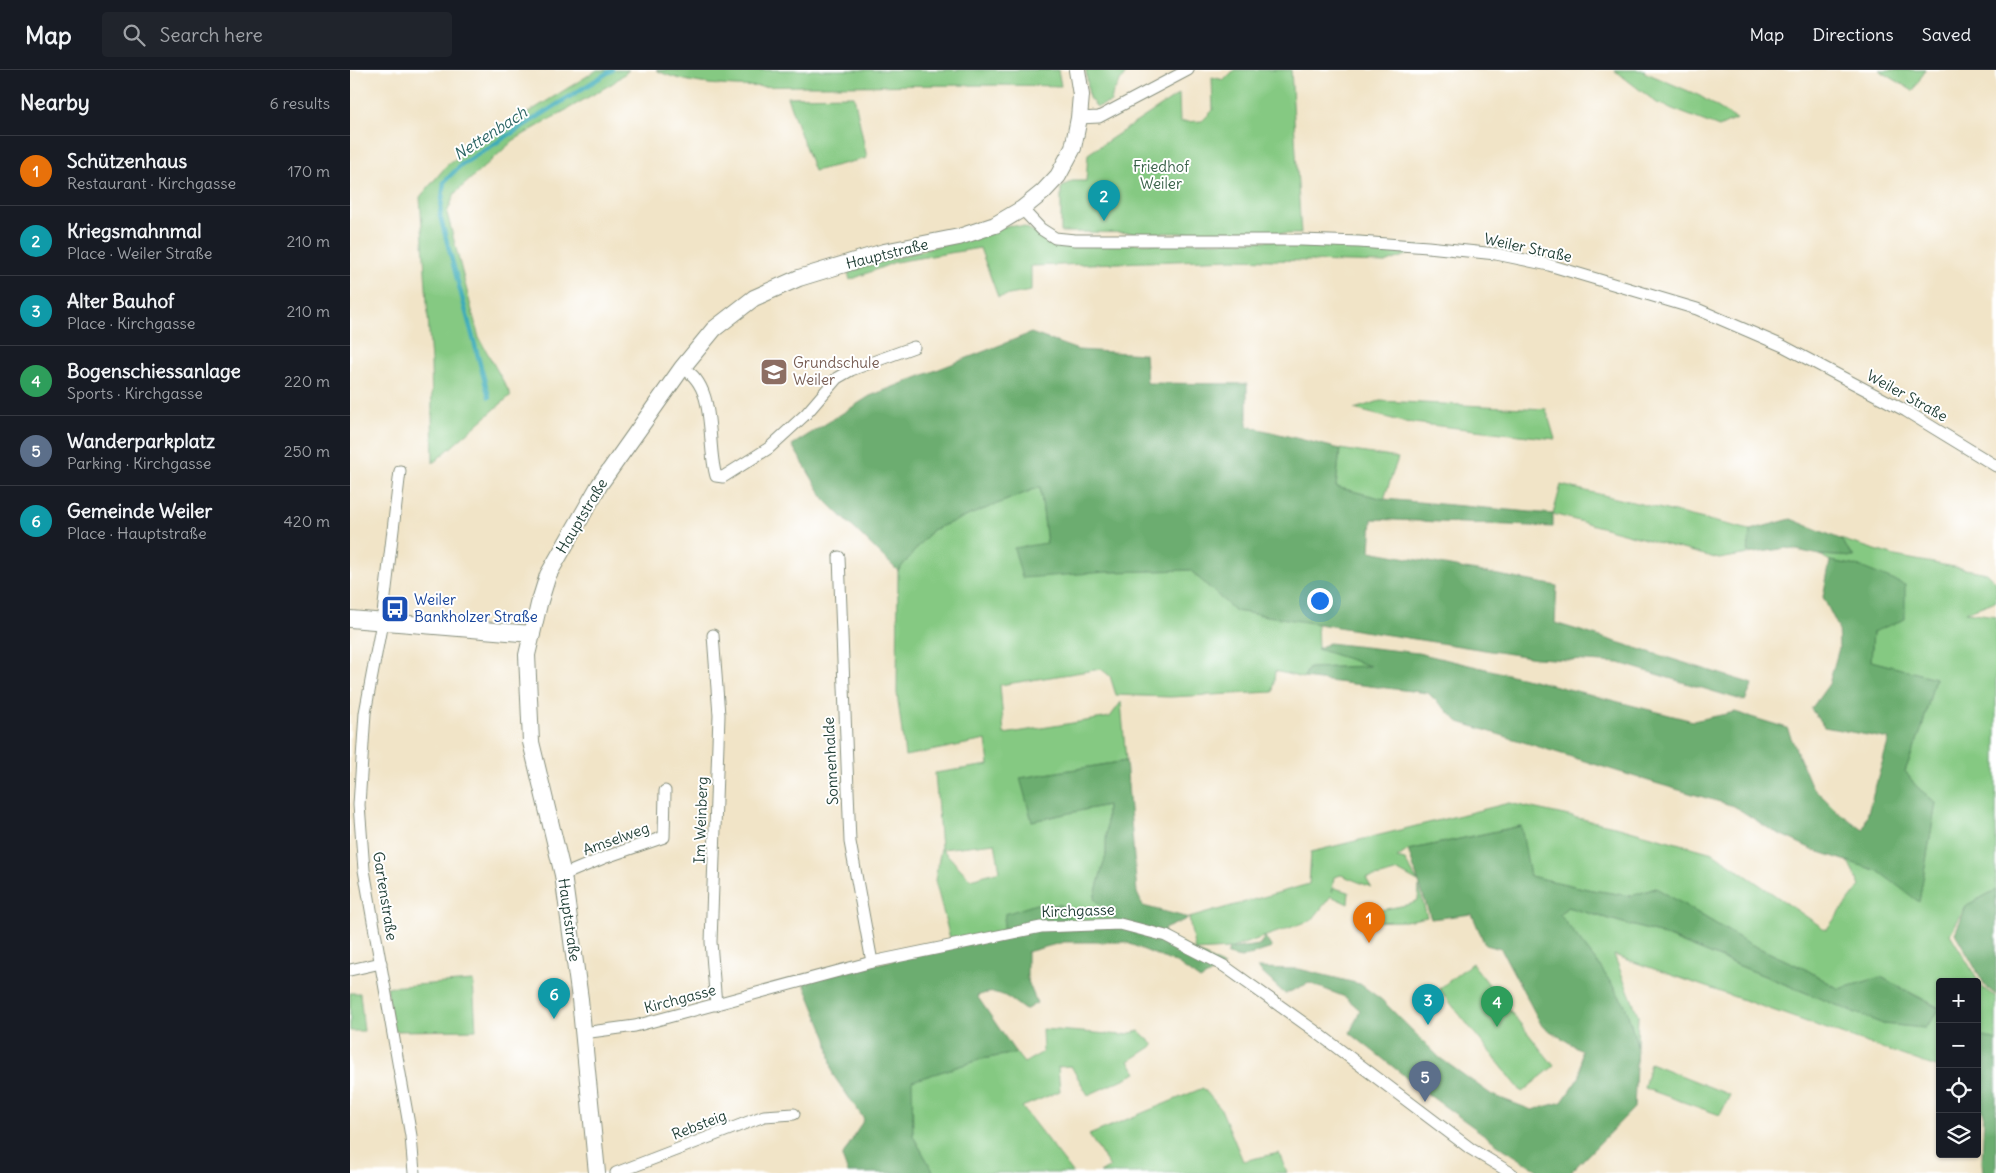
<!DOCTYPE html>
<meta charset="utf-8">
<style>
body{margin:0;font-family:Delius,sans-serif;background:#20242c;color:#f1f3f6}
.controls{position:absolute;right:15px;bottom:15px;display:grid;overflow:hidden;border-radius:5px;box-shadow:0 1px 4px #0004}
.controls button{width:45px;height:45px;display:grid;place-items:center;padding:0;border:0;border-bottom:1px solid #363941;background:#171b24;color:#f1f3f6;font:25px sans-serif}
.you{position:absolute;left:969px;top:530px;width:18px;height:18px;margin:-12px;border:4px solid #fff;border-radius:50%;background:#1a73e8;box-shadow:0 0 0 8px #1a73e833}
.badge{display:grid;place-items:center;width:32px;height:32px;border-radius:50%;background:#0b8043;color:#fff;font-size:16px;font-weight:700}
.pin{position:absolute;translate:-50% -41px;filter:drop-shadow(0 1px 2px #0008)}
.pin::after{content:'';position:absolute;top:26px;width:18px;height:15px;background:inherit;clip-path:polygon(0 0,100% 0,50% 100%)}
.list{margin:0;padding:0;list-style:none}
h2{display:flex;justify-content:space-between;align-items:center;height:65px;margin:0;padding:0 20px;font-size:21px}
h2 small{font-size:16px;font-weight:400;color:#9ea1a6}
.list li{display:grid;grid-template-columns:32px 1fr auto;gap:15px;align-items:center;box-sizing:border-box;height:70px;padding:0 20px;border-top:1px solid #363941}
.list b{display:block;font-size:19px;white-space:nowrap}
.list p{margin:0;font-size:16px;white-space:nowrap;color:#9ea1a6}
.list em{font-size:16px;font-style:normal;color:#9ea1a6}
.icon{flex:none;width:28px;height:28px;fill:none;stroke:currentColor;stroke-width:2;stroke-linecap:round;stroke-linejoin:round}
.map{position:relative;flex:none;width:1646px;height:1103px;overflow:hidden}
header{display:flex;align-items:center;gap:30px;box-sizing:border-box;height:70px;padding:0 25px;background:#171b24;border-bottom:1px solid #363941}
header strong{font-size:24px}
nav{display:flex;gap:28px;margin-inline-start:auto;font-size:18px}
.search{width:350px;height:45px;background:#20242c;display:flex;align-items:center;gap:12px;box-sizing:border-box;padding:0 18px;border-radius:5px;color:#9ea1a6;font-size:19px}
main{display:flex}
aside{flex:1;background:#171b24}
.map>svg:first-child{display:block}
.green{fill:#85c982;stroke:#52835b;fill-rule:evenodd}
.forest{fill:#6cad70;stroke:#467552}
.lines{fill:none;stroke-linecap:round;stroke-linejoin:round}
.stream{stroke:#3dacb9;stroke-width:4.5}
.street-casing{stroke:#88907e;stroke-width:13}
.secondary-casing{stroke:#88907e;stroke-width:18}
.street{stroke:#fff;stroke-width:11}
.secondary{stroke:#fff;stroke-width:16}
.labels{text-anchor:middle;stroke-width:4;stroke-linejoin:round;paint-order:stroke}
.park-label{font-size:15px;fill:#386048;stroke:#fff}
.street-label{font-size:15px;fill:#1f3d34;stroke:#fff}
.education-label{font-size:15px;fill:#785e54;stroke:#fff;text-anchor:start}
.transit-label{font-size:15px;fill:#164399;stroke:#fff;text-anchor:start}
.water-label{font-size:16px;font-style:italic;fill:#2a6463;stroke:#fff}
</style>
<header>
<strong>Map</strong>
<div class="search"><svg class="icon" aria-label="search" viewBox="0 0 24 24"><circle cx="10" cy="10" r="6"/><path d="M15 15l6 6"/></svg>Search here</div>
<nav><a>Map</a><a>Directions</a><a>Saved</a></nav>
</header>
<main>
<aside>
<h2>Nearby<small>6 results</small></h2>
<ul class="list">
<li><span class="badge" style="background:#e8710a">1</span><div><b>Schützenhaus</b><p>Restaurant · Kirchgasse</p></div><em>170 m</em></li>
<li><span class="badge" style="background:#0f9aa8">2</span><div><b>Kriegsmahnmal</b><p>Place · Weiler Straße</p></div><em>210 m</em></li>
<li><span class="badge" style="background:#0f9aa8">3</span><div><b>Alter Bauhof</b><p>Place · Kirchgasse</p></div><em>210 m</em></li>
<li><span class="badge" style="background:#2e9e5b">4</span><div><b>Bogenschiessanlage</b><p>Sports · Kirchgasse</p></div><em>220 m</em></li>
<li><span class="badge" style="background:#5c6f8a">5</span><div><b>Wanderparkplatz</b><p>Parking · Kirchgasse</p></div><em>250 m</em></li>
<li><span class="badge" style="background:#0f9aa8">6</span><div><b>Gemeinde Weiler</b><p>Place · Hauptstraße</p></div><em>420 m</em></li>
</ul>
</aside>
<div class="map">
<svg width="1646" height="1103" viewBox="0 0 1646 1103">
<rect width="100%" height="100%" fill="#fff"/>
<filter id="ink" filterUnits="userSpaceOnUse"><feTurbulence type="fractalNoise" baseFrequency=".02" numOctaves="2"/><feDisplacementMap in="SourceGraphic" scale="10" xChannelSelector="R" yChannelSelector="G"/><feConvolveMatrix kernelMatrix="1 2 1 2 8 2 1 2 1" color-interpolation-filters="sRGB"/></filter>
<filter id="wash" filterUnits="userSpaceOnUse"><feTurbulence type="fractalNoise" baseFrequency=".0096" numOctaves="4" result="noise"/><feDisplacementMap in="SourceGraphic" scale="20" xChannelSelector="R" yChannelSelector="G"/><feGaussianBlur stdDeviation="1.12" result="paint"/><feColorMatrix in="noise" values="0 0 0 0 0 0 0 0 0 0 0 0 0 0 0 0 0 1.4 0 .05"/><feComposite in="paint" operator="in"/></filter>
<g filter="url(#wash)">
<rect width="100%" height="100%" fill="#f1e4c7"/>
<!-- green -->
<g class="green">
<polygon points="247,0 279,0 263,13 164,70 105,123 97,143 129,268 161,325 83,393 81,292 70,127 98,94 129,73"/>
<path d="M306 0H708L711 16C629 14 546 16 464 16 418 16 346 21 306 0Z"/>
<polygon points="736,0 778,0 763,22 761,32 747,37 739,28"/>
<polygon points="884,0 941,0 951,164 711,162 711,118 722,111 736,111 738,84 829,24 830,52 852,51 863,40 862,7 874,10"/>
<polygon points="1264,0 1295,0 1294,2 1350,26 1386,49 1369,57 1307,33"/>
<polygon points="1529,0 1575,0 1563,21"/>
<polygon points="504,26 517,88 464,101 437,27"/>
<polygon points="660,155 674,157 715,175 951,170 1078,177 1035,193 883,189 681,196 681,221 648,227 630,178 545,192 500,210 498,202"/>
<polygon points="1030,331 1196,339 1205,369 1054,352 1004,339"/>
<polygon points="990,379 1048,388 1034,429 986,417"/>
<polygon points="1211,415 1400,460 1398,484 1369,489 1203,444"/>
<path d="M690 417 697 473 758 502 840 500 885 541 967 553 968 579 1022 596 959 598 953 608 925 601 923 622 820 627 766 625 760 606 751 599 650 615 654 664 760 647 771 632 776 691 671 708 682 751 757 735 756 785 744 828 770 854 652 865 602 876 585 810 591 778 585 703 639 695 636 670 555 686 547 623 548 501 582 460ZM645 773 650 801 620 809 592 779Z"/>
<polygon points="1490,469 1545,486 1637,503 1646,512 1646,531 1616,542 1646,546 1646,820 1617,835 1600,864 1633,918 1646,927 1646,971 1627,964 1627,912 1590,912 1590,938 1531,907 1489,919 1457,900 1398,873 1306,818 1281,826 1242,820 1180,806 1170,756 1058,780 1047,788 1055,790 1068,812 1048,801 1031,806 1016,808 1021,817 991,805 984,807 982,822 984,818 999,822 998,834 981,826 962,850 879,879 845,881 839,848 959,814 961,782 1159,733 1269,757 1363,783 1476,860 1510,816 1498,791 1528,801 1569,831 1586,733 1566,716 1555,701 1572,658 1585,608 1521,591 1523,562 1508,496 1480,491 1470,485 1504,487"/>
<polygon points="1069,817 1077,847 1056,851 1006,852 1006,845 1061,834 1068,830"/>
<polygon points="1217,837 1308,863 1533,954 1575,958 1590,939 1589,998 1264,885 1288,945 1287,975 1275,935 1249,895 1210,845"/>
<polygon points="1122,893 1204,996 1172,1022 1089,919"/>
<polygon points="123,911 126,960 43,961 37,917"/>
<polygon points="0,923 10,923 14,961 0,961"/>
<polygon points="692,959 772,965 789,961 804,975 779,991 787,1003 738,1025 721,996 708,997 710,1021 672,1037 723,1103 584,1103 563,1066 561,1011 632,989 666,983 674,993 693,982"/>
<polygon points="1300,993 1380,1025 1370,1045 1294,1018"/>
<polygon points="853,1018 871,1039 893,1091 929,1083 937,1103 750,1103 760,1097 739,1065"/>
</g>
<!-- forest -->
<g class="forest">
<polygon points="681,263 728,280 795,284 797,313 897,314 897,356 990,379 986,417 1034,429 1203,444 1203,457 1022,449 1020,481 1207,516 1205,553 1403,614 1395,631 1269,593 1186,588 885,541 840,500 758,502 672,508 664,478 697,473 690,417 582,460 548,501 475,430 442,375 520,326"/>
<polygon points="1441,449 1490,469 1504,487 1470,485 1437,478 1398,484 1400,460"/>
<polygon points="1480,491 1508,496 1555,515 1555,549 1523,562 1521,591 1585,608 1572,658 1555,701 1566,716 1586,733 1569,832 1528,801 1466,781 1421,760 1384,736 1305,713 1109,652 1078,623 953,608 959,598 1020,596 967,579 979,573 1068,583 1187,611 1343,651 1385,642 1437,658 1461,715 1487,741 1513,760 1539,669 1474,657 1461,639 1479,614 1489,578 1488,557 1473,527"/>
<path d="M776 691 787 823 793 836 839 848 814 859 816 866 874 896 850 910 828 894 775 872H714L677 882V909L687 933 675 940C658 928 649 917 627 926L666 983 632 989 562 1011 563 1066 584 1103H498L492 1087 514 1049 483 1005 477 969 453 911 652 865 655 844 686 834 712 835 724 855 770 853 744 829 756 785 757 735 682 751 670 708Z"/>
<polygon points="1171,756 1180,806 1242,820 1281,826 1306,818 1398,873 1457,900 1489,919 1531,907 1590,939 1575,958 1533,954 1309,863 1217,837 1210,845 1249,895 1275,935 1287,975 1284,1038 1220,1103 1192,1103 1154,1079 1079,1025 1000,963 1010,940 995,927 959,913 935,924 907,898 949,899 1010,914 1032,930 1090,988 1142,1025 1182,1040 1212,1032 1230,1006 1231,980 1192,956 1151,879 1135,875 1122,844 1081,849 1058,780"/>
<polygon points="1646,820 1646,925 1636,917 1605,863 1617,835"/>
<polygon points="915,867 922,878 891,888 877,885 879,879 909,875"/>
<polygon points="1627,964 1646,971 1646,1103 1633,1103 1632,1092 1634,1044 1627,1033"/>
</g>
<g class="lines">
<!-- stream -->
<polyline class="stream" points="139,327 90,146 94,112 111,95 262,0"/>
</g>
</g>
<g filter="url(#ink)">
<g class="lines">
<defs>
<g id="street">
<polyline points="729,48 749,47 838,0"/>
<polyline points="672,139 691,159 705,168 725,170 951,170 1009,172 1078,177 1146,184 1199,195 1347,239 1433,276 1556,341 1646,396"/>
<path d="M332 298C368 315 356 374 366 406L373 407 419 378 456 344 487 308 501 300 564 277"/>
<polyline points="50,401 32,552 15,643 9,735 14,800 61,1066 64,1103"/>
<polyline points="489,487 500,772 522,892"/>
<polyline points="363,565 369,645 361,872 366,935"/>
<polyline points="213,805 256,787 314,767 315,721"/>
<polyline points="0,900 31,893"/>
<polyline points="233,963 285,956 522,892 691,857 770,854 816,866 874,896 965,961 1121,1079 1161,1103"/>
<polyline points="266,1103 414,1046 444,1044"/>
</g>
<g id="secondary">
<polyline points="0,549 182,564"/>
<polyline points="247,1103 230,929 213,805 181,672 177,585 189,534 198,505 250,414 332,298 364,259 404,228 449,208 534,182 609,167 645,155 672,139 693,122 708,106 723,78 729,48 731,25 727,0"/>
</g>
</defs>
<!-- street casing -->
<use href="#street" class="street-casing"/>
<!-- secondary casing -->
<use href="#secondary" class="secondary-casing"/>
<!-- street -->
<use href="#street" class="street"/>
<!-- secondary -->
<use href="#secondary" class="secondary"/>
</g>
</g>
<!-- icons -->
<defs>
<symbol id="school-square" viewBox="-11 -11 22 22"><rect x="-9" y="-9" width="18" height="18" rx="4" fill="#8d6e63" stroke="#fff"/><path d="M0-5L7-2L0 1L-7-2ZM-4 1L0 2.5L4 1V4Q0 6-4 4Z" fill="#fff"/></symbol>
<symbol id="bus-square" viewBox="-11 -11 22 22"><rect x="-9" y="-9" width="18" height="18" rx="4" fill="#1a4fb4" stroke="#fff"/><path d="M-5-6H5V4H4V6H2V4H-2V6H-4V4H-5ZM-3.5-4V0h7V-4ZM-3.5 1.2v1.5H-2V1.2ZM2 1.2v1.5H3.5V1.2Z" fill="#fff"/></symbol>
</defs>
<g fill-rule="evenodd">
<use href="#school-square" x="408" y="286" width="32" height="32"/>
<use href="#bus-square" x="29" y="523" width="32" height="32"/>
</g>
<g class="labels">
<!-- park labels -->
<g class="park-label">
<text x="811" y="102">Friedhof<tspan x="811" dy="17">Weiler</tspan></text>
</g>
<!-- street labels -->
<g class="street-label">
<text transform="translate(1178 178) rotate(12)" y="5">Weiler Straße</text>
<text transform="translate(537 184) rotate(-14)" y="5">Hauptstraße</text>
<text transform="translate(1557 326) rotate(29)" y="5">Weiler Straße</text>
<text transform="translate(232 446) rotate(-59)" y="5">Hauptstraße</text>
<text transform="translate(481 691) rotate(-93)" y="5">Sonnenhalde</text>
<text transform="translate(351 750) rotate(-88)" y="5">Im Weinberg</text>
<text transform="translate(266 769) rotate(-20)" y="5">Amselweg</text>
<text transform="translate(35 826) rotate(81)" y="5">Gartenstraße</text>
<text transform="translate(728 841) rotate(-2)" y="5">Kirchgasse</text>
<text transform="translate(219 850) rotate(82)" y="5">Hauptstraße</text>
<text transform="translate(330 929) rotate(-15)" y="5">Kirchgasse</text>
<text transform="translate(349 1055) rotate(-21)" y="5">Rebsteig</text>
</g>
<!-- education labels -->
<g class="education-label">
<text x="443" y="298">Grundschule<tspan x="443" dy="17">Weiler</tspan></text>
</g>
<!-- transit labels -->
<g class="transit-label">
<text x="64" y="535">Weiler<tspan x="64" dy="17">Bankholzer Straße</tspan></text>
</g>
<!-- water labels -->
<g class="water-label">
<text transform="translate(140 63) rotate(-33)" y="6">Nettenbach</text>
</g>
</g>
</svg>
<div class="controls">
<button>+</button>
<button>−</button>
<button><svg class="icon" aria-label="locate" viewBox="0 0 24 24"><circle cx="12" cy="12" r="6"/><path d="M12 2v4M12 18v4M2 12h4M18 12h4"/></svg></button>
<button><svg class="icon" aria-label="layers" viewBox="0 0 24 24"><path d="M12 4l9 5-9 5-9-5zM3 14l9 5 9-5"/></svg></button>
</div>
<div class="you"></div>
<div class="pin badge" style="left:1019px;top:873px;background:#e8710a">1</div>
<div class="pin badge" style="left:754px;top:151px;background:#0f9aa8">2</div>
<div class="pin badge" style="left:1078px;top:955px;background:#0f9aa8">3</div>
<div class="pin badge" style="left:1147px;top:957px;background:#2e9e5b">4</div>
<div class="pin badge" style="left:1075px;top:1032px;background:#5c6f8a">5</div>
<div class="pin badge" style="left:204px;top:949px;background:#0f9aa8">6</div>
</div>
</main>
